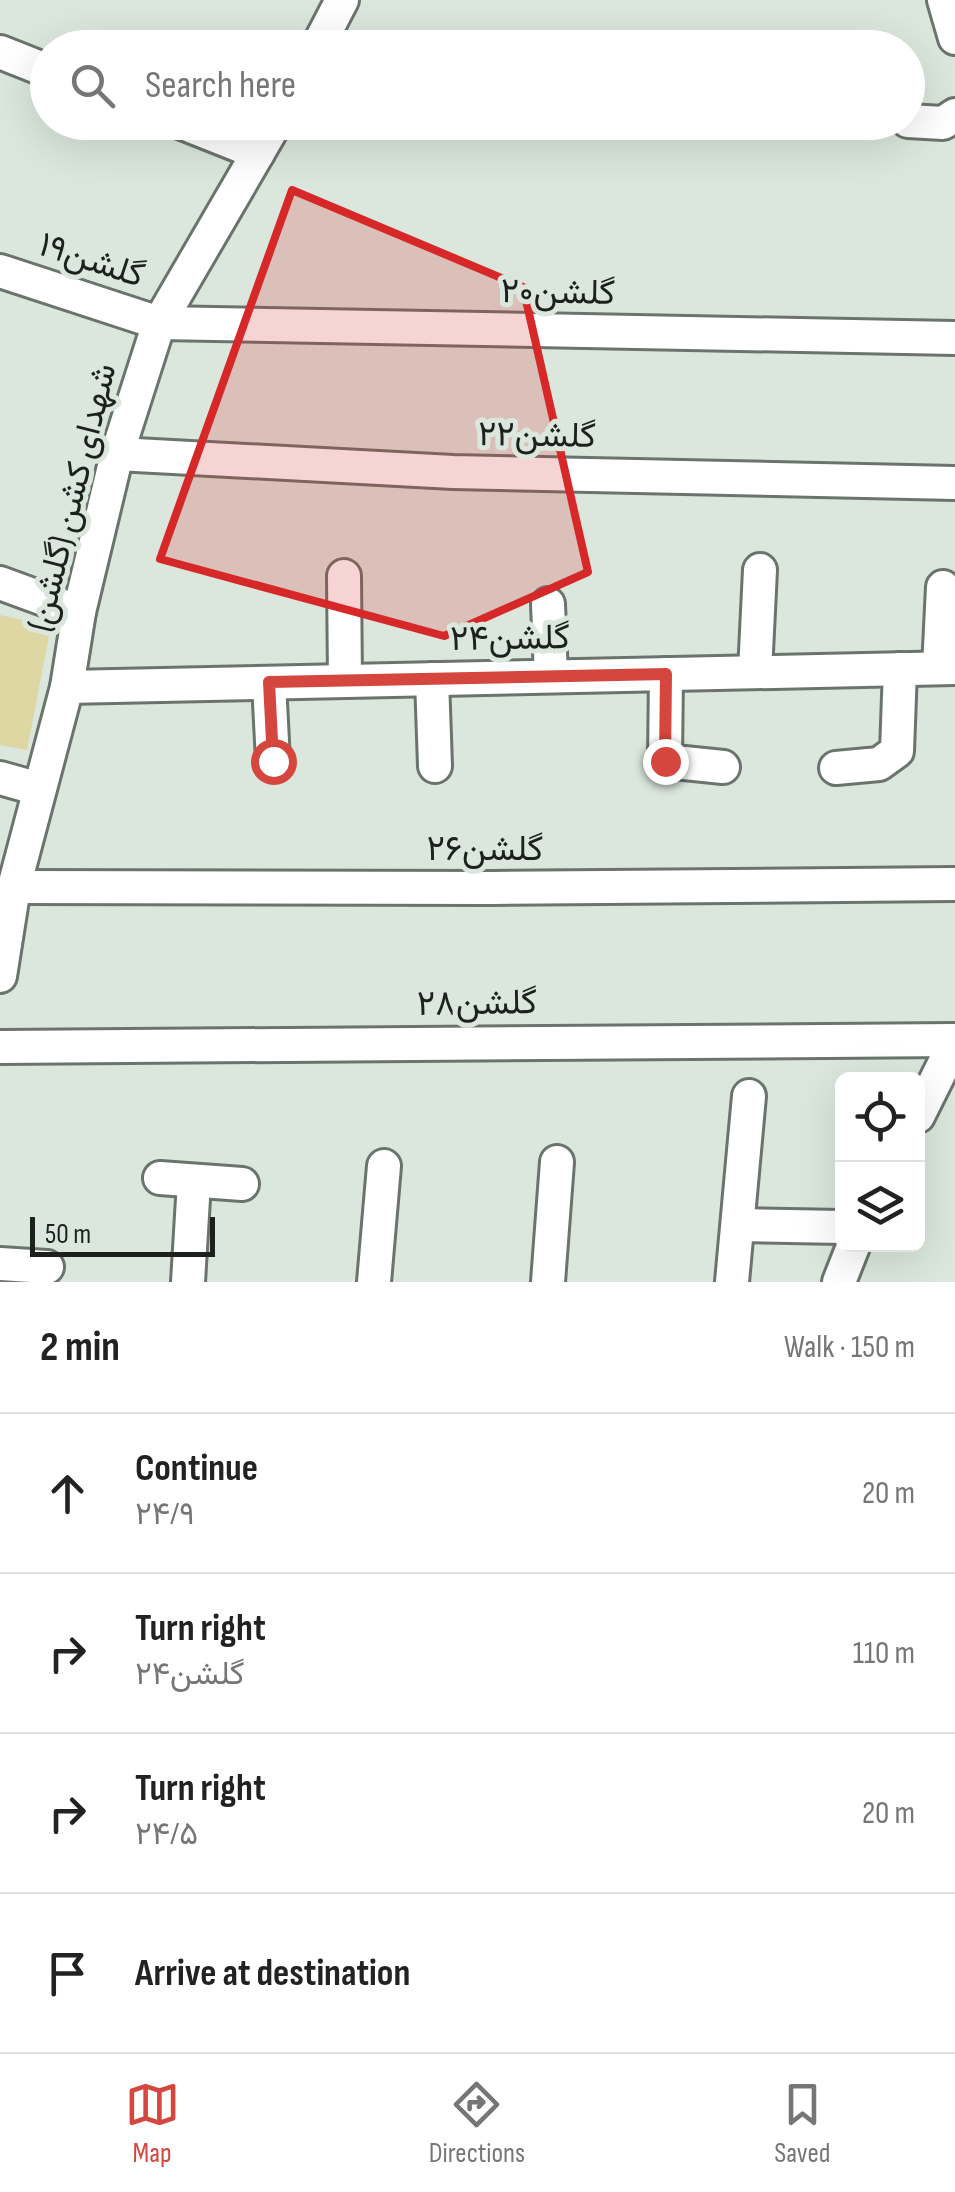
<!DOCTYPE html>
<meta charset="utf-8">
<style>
body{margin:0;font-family:"Sofia Sans Condensed",Vazirmatn,sans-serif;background:#f2f2f2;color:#222}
.controls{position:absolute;right:30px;bottom:30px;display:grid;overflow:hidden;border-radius:15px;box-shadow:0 10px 40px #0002}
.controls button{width:90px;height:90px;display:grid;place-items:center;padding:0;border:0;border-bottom:2px solid #e0e0e0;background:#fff;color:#222;font:50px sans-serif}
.scale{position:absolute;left:30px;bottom:25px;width:185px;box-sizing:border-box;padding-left:10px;border:5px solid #1d211e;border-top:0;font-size:28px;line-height:35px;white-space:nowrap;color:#1d211e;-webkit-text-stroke:8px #dbe7dd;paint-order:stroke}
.stop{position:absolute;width:30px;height:30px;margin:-22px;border:8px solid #d4463e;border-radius:50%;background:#fff}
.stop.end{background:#d4463e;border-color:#fff;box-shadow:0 2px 10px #0008}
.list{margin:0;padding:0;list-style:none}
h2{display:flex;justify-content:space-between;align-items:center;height:130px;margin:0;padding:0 40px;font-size:42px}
h2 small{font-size:32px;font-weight:400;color:#767676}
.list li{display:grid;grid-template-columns:65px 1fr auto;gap:30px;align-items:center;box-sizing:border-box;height:160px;padding:0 40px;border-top:2px solid #e0e0e0}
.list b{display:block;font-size:38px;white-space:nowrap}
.list p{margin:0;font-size:32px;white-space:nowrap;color:#767676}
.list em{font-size:32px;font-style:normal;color:#767676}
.icon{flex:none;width:55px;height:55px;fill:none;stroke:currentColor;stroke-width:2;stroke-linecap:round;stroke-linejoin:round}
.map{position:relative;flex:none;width:955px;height:1282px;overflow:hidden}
.search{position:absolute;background:#fff;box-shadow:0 10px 40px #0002;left:30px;right:30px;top:30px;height:110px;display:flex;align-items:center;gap:25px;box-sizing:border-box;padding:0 35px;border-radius:55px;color:#767676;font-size:38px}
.sheet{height:770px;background:#fff}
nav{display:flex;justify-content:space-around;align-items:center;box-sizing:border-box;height:140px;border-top:2px solid #e0e0e0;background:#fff;font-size:28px;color:#767676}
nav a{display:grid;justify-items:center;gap:5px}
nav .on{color:#d4463e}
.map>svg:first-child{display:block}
.green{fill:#ded7a4}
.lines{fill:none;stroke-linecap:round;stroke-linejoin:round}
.minor-casing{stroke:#6a746c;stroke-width:38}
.minor{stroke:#fff;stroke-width:32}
.route{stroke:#d4463e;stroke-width:12}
.marked{fill:#d62828;fill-opacity:0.2;stroke:#d62828;stroke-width:8;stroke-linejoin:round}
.labels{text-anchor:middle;stroke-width:10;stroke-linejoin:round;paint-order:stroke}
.street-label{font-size:35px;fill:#1d211e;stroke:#dbe7dd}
</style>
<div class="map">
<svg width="955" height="1282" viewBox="0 0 955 1282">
<rect width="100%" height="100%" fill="#dbe7dd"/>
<!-- green -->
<polygon class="green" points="0,615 51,626 27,750 0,745"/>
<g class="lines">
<defs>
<g id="minor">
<polyline points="944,0 955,38"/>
<polyline points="317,48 342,0"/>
<polyline points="0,52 48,71"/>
<polyline points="908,121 943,123 955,115"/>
<polyline points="180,122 258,153"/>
<polyline points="0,271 159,323 955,338"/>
<polyline points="117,454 453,472 955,483"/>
<polyline points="344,576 345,681"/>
<polyline points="0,583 79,612"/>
<polyline points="548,604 551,676"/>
<polyline points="939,668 943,587"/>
<polyline points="755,672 760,570"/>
<polyline points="666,674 665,761 723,767"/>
<polyline points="432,679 435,766"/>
<polyline points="269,683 273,761"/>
<polyline points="67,687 955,668"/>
<polyline points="836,768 879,764 897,751 900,669"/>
<polyline points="0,778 39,789"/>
<polyline points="14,887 493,888 955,884"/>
<polyline points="0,976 14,887 67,687 79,612 117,454 159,323 276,122"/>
<polyline points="0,1047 955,1040"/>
<polyline points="918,1116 955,1042"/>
<polyline points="160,1178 242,1184"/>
<polyline points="738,1225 842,1227"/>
<polyline points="0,1264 47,1267"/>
<polyline points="188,1282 194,1182"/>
<polyline points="374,1282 384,1166"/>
<polyline points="548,1282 557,1162"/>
<polyline points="732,1282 749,1096"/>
<polyline points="839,1282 854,1244"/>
</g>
</defs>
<!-- minor casing -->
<use href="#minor" class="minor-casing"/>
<!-- minor -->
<use href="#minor" class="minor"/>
</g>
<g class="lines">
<!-- route -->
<polyline class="route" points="273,761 269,682 666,674 665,761"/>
</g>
<!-- marked area -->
<path class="marked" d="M292 190 523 287 588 572 444 636 160 559Z"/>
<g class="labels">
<!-- street labels -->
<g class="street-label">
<text transform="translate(92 259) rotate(18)" y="12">گلشن۱۹</text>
<text transform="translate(558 291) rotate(1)" y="12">گلشن۲۰</text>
<text transform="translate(537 434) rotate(1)" y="12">گلشن۲۲</text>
<text transform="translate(71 497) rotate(-76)" y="12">شهدای کشن (گلشن)</text>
<text transform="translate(510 637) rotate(-1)" y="12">گلشن۲۴</text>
<text x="485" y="860">گلشن۲۶</text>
<text transform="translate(477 1002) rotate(-1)" y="12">گلشن۲۸</text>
</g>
</g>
</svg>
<div class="controls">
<button><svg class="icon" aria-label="locate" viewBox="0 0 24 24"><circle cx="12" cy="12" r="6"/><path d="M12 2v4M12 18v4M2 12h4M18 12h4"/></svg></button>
<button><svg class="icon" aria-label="layers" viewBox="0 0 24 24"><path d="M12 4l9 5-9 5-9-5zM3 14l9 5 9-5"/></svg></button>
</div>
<div class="scale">50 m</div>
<div class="stop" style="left:273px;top:761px"></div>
<div class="stop end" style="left:665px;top:761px"></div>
<div class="search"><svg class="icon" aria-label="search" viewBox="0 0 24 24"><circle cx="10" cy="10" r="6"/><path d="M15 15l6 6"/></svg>Search here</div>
</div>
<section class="sheet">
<h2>2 min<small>Walk · 150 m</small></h2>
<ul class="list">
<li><svg class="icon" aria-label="ahead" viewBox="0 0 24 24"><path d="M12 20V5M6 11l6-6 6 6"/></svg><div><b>Continue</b><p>۲۴/۹</p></div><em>20 m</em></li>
<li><svg class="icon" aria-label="right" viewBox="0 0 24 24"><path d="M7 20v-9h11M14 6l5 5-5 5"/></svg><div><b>Turn right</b><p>گلشن۲۴</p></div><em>110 m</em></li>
<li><svg class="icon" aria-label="right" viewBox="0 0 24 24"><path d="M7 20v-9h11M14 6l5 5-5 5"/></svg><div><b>Turn right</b><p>۲۴/۵</p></div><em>20 m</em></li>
<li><svg class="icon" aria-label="arrive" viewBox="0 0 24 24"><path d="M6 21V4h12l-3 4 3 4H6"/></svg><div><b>Arrive at destination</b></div></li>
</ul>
</section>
<nav>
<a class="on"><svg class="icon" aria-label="map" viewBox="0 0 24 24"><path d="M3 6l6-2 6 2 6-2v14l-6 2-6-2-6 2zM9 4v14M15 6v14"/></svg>Map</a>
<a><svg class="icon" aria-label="directions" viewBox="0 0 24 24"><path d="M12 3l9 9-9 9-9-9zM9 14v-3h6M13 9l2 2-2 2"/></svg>Directions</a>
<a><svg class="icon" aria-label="saved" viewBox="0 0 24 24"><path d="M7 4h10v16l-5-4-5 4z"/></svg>Saved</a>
</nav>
